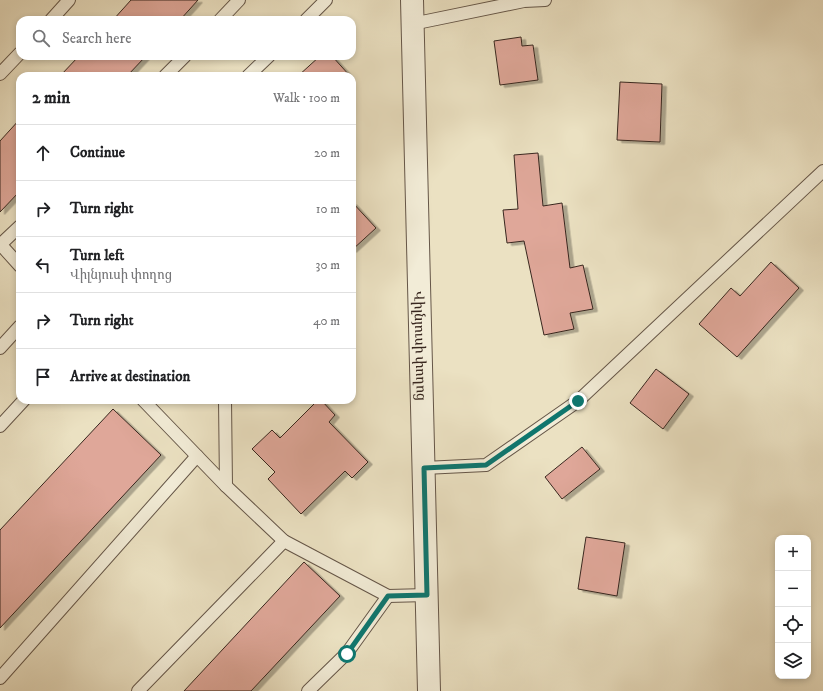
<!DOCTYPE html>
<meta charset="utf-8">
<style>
body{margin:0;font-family:"IM FELL DW Pica","Noto Serif Armenian",serif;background:#f6f6f6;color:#202124}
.controls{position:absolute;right:12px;bottom:12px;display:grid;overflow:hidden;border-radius:8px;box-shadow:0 2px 6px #0003}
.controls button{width:36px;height:36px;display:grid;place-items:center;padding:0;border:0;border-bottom:1px solid #e0e0e0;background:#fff;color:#202124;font:20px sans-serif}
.stop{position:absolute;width:12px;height:12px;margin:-9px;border:3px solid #0f766e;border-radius:50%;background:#fff}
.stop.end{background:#0f766e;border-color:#fff;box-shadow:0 1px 4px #0008}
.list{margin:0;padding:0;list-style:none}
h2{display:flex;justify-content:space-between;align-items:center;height:52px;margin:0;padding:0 16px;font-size:17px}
h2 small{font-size:13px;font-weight:400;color:#757577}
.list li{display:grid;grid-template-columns:26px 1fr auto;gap:12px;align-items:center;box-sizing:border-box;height:56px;padding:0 16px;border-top:1px solid #e0e0e0}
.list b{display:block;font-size:15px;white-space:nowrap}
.list p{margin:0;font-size:13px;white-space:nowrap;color:#757577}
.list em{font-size:13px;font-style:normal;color:#757577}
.icon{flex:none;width:22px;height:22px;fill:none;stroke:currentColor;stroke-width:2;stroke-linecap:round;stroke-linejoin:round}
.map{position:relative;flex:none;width:823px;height:691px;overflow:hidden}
.search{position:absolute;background:#fff;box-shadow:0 2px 6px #0003;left:16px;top:16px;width:340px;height:44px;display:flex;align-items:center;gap:10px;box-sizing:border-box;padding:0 14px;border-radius:12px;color:#757577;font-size:15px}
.panel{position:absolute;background:#fff;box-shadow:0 2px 6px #0003;left:16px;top:72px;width:340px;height:332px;border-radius:12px}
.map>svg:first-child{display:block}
.building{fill:#dfa799;stroke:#38271f;filter:url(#shadow)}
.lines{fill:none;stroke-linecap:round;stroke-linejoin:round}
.service-casing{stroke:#655648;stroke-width:14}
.tertiary-casing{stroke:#655648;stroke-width:24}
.service{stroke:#f2ecd7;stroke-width:12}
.tertiary{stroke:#f2ecd7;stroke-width:22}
.route{stroke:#0f766e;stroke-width:5}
.labels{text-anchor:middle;stroke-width:4;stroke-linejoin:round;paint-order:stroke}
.street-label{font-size:14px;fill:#38271f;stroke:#f2ecd7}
</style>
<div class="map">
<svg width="823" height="691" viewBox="0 0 823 691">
<defs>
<filter id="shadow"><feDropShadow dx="4.5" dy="2.5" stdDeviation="0" flood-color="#0004"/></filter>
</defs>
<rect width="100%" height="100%" fill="#ebe1c2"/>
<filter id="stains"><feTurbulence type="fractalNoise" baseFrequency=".005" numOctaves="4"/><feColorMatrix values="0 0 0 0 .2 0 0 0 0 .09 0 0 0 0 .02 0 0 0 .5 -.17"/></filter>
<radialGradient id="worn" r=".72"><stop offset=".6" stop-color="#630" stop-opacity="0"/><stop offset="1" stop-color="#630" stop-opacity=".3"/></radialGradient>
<!-- building -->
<g class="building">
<polygon points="131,0 198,0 180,20 113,20"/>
<polygon points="521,37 522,46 533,45 538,80 500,85 494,41"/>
<polygon points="79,56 146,56 127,76 60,76"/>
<polygon points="320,56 332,56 350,76 298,76"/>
<polygon points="620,82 662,84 660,142 617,140"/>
<polygon points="20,119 20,191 0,212 0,141"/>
<polygon points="538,153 543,206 562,203 570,268 583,265 593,309 570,313 574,329 544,335 524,241 507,243 503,210 518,209 514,155"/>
<polygon points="352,202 376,228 352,250"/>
<polygon points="771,262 799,288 737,357 699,324 731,288 740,296"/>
<polygon points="656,369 689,394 663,429 630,403"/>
<polygon points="318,400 321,400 335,415 329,422 368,462 352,478 345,471 301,514 268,479 275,472 252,449 272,430 280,438"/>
<polygon points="113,409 161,455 0,628 0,530"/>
<polygon points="582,447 600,469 562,499 545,477"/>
<polygon points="586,537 625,543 617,596 578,589"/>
<polygon points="304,562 340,596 251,691 184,691"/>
</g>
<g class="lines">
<defs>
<g id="service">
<polyline points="51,20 69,0"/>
<polyline points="220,20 239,0"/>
<polyline points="306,20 326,0"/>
<polyline points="412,24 524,1 545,0"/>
<polyline points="0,74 20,53"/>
<polyline points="165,76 185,56"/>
<polyline points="248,76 269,56"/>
<polyline points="0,245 20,226"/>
<polyline points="1,245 20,266"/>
<polyline points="0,348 20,326"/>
<polyline points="143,400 226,486 284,541 388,596 427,595"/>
<polyline points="225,400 226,486"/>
<polyline points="0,426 24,400"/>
<polyline points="424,468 486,465 578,401 823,171"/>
<polyline points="0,678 197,456"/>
<polyline points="138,691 284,541"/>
<polyline points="308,691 347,653 388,596"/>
</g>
<g id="tertiary">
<path id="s1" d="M412 0 429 691"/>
</g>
</defs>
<!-- service casing -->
<use href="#service" class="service-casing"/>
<!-- tertiary casing -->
<use href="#tertiary" class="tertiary-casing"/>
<!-- service -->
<use href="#service" class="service"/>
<!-- tertiary -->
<use href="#tertiary" class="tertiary"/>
</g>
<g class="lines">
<!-- route -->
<polyline class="route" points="347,654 388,596 427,595 424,468 486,465 578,401"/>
</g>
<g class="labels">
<!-- street labels -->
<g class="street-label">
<text dy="5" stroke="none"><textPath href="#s1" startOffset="346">Վիլնյուսի փողոց</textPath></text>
</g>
</g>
<rect width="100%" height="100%" filter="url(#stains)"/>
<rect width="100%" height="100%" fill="url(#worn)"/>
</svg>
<div class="controls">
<button>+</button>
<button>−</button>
<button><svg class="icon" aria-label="locate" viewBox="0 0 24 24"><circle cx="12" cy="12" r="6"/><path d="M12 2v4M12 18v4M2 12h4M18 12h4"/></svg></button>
<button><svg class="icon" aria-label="layers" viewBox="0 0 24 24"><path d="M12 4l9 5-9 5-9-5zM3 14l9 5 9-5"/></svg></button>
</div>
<div class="stop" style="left:347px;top:654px"></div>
<div class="stop end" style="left:578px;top:401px"></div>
<div class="search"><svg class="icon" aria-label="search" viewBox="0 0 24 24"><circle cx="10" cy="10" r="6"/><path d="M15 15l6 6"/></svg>Search here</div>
<section class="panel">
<h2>2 min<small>Walk · 100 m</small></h2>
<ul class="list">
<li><svg class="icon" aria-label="ahead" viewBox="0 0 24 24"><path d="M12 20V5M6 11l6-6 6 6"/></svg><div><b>Continue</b></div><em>20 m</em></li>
<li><svg class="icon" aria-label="right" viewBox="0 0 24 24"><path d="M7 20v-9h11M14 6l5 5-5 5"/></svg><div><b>Turn right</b></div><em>10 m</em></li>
<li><svg class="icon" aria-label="left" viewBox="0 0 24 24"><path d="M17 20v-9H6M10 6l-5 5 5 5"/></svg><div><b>Turn left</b><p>Վիլնյուսի փողոց</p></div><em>30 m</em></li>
<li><svg class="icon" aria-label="right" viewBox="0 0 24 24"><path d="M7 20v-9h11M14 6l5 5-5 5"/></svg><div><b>Turn right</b></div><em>40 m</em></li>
<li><svg class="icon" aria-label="arrive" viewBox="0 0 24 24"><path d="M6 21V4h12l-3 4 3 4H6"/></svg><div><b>Arrive at destination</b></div></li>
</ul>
</section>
</div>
